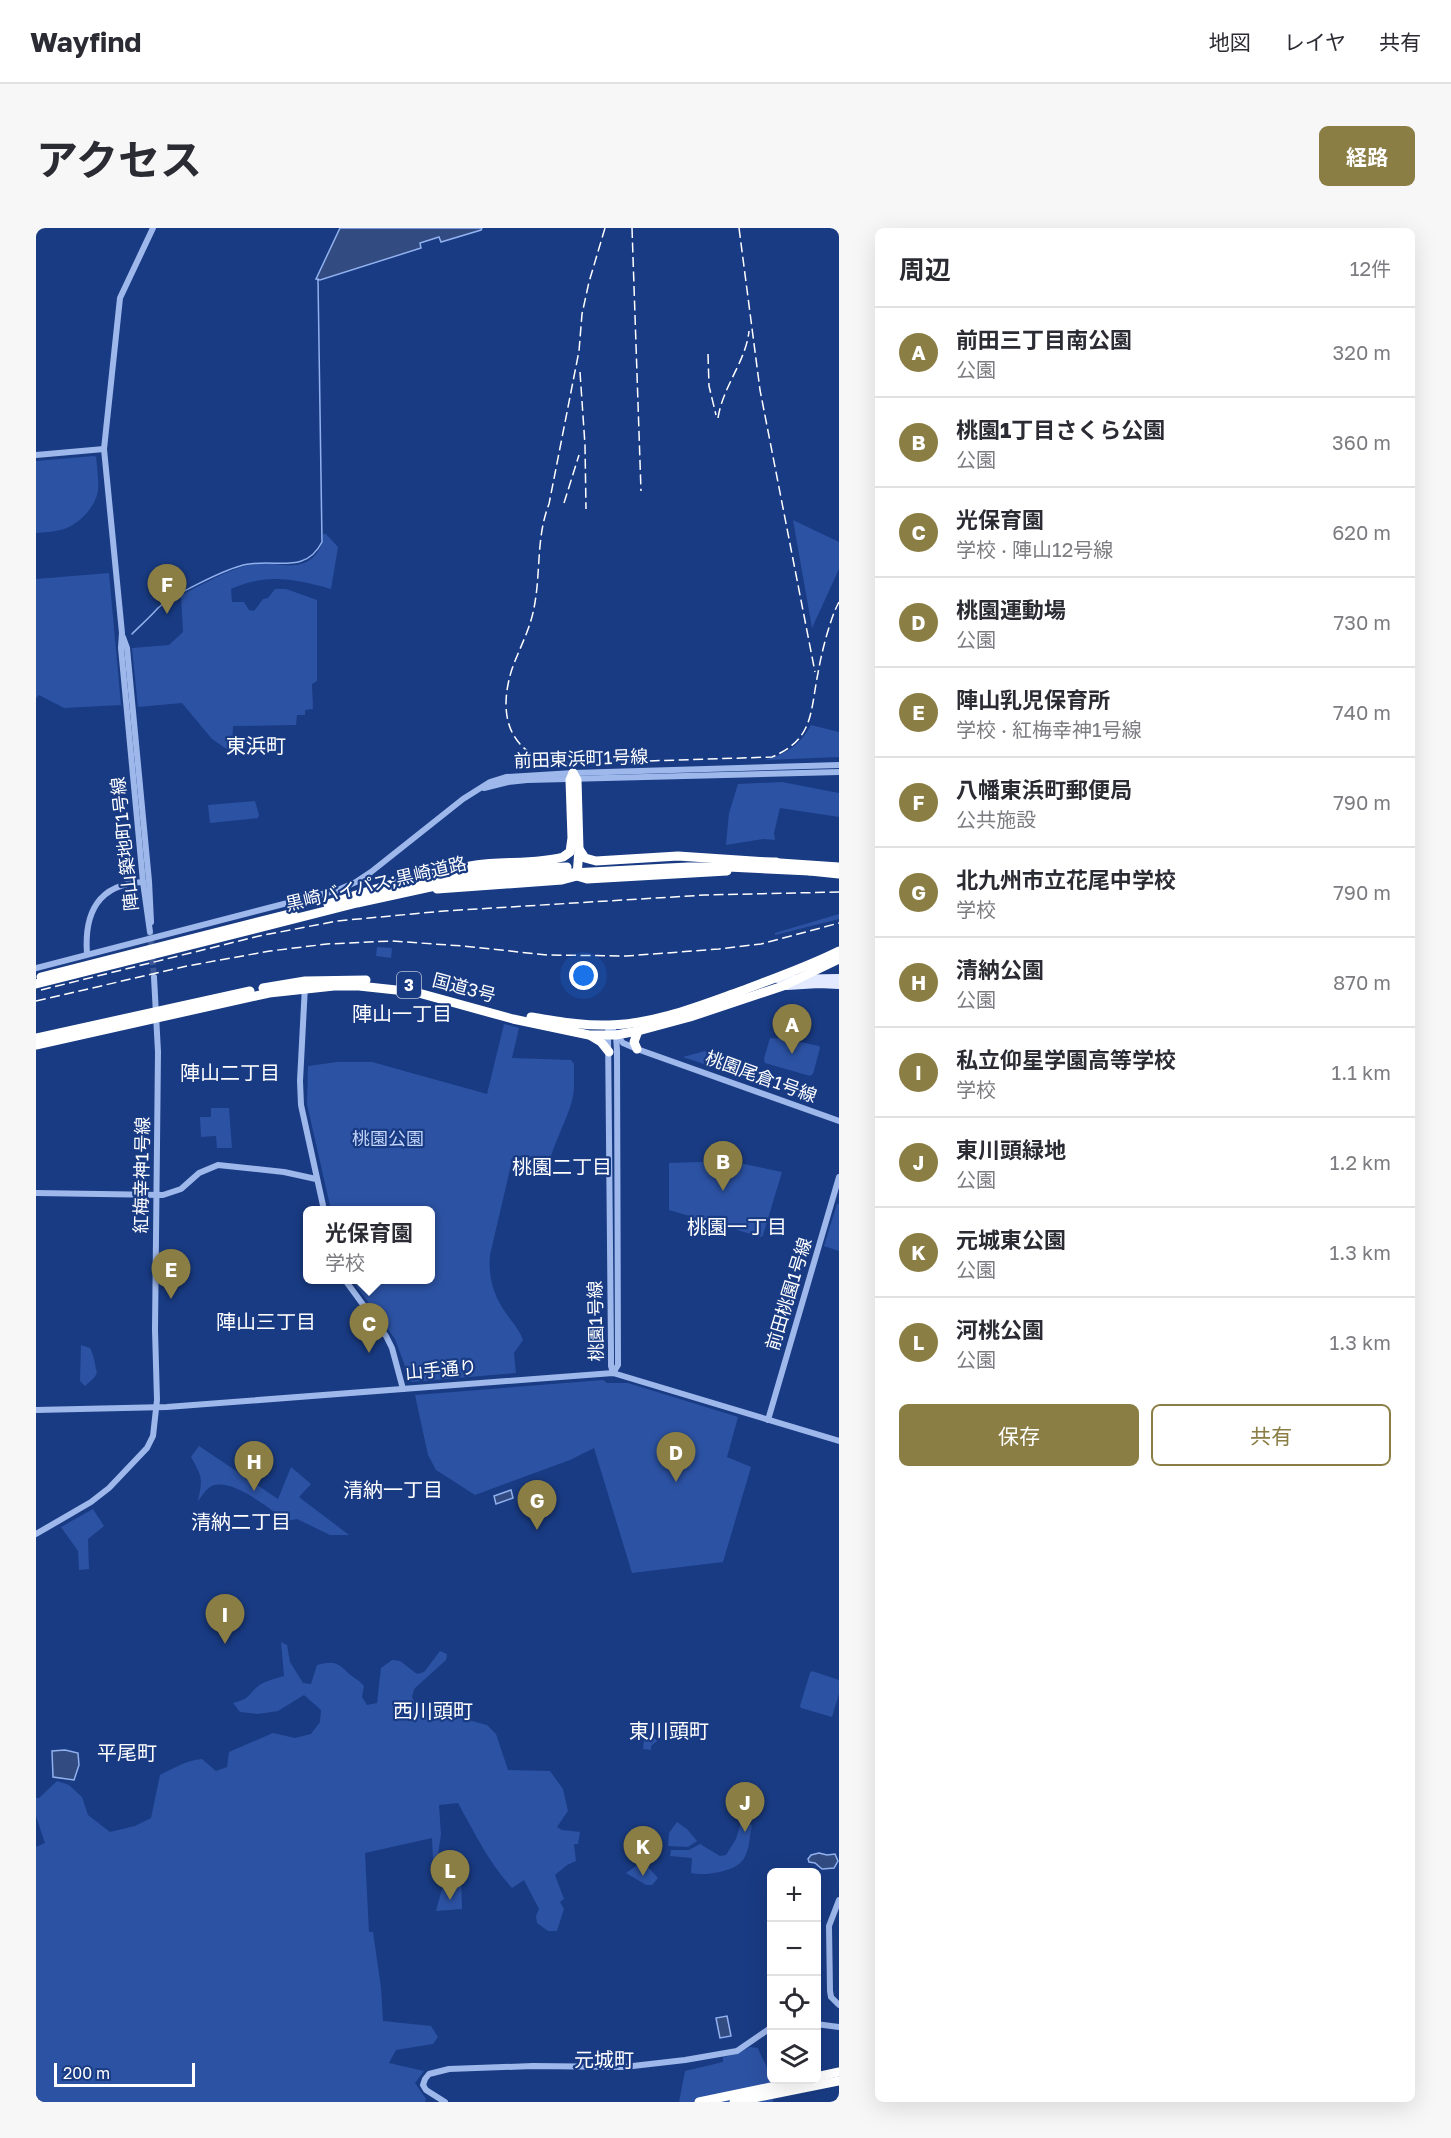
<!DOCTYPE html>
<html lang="ja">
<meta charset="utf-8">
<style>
body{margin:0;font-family:"Golos Text","Noto Sans JP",sans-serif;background:#f7f7f7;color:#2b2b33}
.controls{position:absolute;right:18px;bottom:18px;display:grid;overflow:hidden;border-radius:9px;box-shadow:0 6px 24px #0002}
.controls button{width:54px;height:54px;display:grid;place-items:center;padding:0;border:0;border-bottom:2px solid #e1e1e2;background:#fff;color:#2b2b33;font:30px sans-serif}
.scale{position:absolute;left:18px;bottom:15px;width:141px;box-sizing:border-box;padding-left:6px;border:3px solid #fff;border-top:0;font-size:16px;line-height:21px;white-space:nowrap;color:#fff;-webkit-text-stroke:4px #193b83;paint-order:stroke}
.you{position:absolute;left:548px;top:748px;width:21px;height:21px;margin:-15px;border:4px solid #fff;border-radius:50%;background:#1a73e8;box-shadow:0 0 0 9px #1a73e833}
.badge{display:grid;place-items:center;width:39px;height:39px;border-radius:50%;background:#8a7e44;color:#fff;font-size:20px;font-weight:700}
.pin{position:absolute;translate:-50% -50px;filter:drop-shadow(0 2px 3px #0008)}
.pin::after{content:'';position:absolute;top:32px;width:21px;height:18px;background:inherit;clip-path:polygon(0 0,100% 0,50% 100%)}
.popup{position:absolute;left:267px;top:978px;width:132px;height:78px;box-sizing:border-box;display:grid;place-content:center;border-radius:9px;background:#fff;filter:drop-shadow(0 2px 4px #0005);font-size:20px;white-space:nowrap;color:#7c7c81}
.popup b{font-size:22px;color:#2b2b33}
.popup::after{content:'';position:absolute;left:50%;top:100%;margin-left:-12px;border:12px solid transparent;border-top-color:#fff}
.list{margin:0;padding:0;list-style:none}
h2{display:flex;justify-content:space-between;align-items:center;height:78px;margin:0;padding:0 24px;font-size:26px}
h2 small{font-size:20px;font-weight:400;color:#7c7c81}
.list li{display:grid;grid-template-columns:39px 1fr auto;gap:18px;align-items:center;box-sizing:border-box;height:90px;padding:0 24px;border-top:2px solid #e1e1e2}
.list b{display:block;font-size:22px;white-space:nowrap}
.list p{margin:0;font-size:20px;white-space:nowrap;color:#7c7c81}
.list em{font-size:20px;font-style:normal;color:#7c7c81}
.actions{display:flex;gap:12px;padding:18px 24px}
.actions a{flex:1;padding:14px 0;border:2px solid #8a7e44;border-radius:9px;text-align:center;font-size:21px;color:#8a7e44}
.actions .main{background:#8a7e44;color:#fff}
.icon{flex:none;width:33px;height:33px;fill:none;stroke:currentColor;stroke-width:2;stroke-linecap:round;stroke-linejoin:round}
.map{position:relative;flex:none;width:803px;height:1874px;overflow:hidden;border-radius:9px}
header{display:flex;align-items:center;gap:36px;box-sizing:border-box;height:84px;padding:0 30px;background:#fff;border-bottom:2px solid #e1e1e2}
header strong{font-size:28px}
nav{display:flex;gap:33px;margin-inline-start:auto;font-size:21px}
.intro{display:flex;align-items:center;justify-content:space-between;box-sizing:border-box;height:144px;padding:0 36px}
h1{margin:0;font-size:42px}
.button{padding:15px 27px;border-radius:9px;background:#8a7e44;color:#fff;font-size:21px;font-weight:700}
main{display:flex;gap:36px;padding:0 36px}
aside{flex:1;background:#fff;border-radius:9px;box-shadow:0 6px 24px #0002}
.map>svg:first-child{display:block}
.green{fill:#2c52a3}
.water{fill:#324b81;stroke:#91b1ee;stroke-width:1.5}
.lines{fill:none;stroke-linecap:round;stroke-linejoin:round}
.stream{stroke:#91b1ee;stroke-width:1.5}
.minor-tunnel{stroke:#3c5896;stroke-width:6;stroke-dasharray:6 3;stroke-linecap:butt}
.minor{stroke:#9eb8eb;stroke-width:6}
.major{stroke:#e3eaff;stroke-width:8}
.highway{stroke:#fff;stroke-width:9}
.rail{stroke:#fff;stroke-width:1.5;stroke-dasharray:10 4.5;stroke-linecap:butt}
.highway-bridge{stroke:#fff;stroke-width:9}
.labels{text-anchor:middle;stroke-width:4.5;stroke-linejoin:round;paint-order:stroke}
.shield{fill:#193b83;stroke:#bac4da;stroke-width:1.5}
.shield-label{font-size:16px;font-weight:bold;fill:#fff}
.street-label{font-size:18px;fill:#fff;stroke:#193b83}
.park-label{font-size:18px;fill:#c3d5f9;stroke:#193b83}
.neighbourhood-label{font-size:20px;fill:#fff;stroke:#193b83}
</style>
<header>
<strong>Wayfind</strong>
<nav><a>地図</a><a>レイヤ</a><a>共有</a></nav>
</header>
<div class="intro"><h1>アクセス</h1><a class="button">経路</a></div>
<main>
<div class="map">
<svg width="803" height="1874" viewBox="0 0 803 1874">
<rect width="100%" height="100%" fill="#193b83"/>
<!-- green -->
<g class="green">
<path d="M58 228 60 229C61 240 63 252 62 263 59 280 41 299 24 302 16 304 8 304 0 305V233Z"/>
<polygon points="757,292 803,314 803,341 776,400"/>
<path d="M287 306H290L302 319 295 361C257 351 233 345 195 361L196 374H208L213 382 218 383 227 371 232 370 239 361H250L281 372V453L276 456 277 481 269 482V487H261L260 497 197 498 196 518 192 522 176 511 146 475 102 479 96 420 133 417 147 404 145 367C168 356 192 341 217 336 233 333 253 341 268 335 280 331 287 318 287 306Z"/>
<polygon points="73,345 85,477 28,480 3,467 0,470 0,351"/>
<path d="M775 497 803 504V529L729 532C753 524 762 519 775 497Z"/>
<polygon points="746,554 803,565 803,589 744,580 738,605 739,612 727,611 690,617 693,585 702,556"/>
<polygon points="219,573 223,587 222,590 174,595 172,577"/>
<polygon points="803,686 803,691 739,707 739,705"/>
<polygon points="341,719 356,720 355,730 340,728"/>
<path d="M468 796 483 800 476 830 535 832 538 836C538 844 538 852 538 860 537 881 521 907 515 929L477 928 454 1027C452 1051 458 1069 472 1088 477 1095 484 1103 487 1112L478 1125 480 1145 375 1154 359 1111 316 1052H394V982H295L271 876 272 838 301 834H336L451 866Z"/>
<polygon points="734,810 751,811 783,818 784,820 777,846 774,848 729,835 728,831"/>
<polygon points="669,823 671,825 668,836 647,829"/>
<polygon points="175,880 193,880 196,920 181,920 180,908 165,909 164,889 175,889"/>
<polygon points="694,933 746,944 727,1007 725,1009 633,982 633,935"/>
<polygon points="801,976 803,976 803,1023 788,1018"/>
<path d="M45 1117 54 1120C58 1127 59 1137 61 1145L58 1150 49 1158 44 1153Z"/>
<polygon points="567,1152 571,1155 592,1155 702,1189 691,1229 715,1239 687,1334 596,1345 558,1220 534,1232 439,1267 400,1242 392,1227 379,1167"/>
<path d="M163 1218 242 1271 255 1239 275 1256 263 1269 313 1307H294L261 1291 251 1293C234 1282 194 1247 174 1259 168 1263 165 1270 162 1273 167 1249 166 1249 155 1229Z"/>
<polygon points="57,1281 68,1298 52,1311 53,1341 43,1342 42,1323 25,1299"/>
<path d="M245 1414 251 1417 254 1434 267 1455 275 1456 281 1437C297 1433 301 1434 312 1445 318 1450 323 1452 328 1458L326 1469 331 1477 341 1475 345 1440 356 1432 364 1433 381 1446 388 1444 404 1423 411 1426 410 1432 378 1461 376 1469 381 1479 392 1481 416 1480 436 1493 451 1497 460 1506 472 1542 514 1543 527 1561 532 1583 521 1599 526 1602 544 1604 542 1616H538L540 1633 531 1637 519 1647 528 1671 524 1674 528 1681 521 1703H512L501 1695 500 1688 503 1681 488 1652 476 1660C453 1635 438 1604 422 1575L403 1577 405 1606 398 1655 396 1610 329 1625 333 1704H337L345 1760 347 1793 395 1798 402 1809 397 1816 360 1822 353 1835 388 1843 379 1855 390 1871 389 1874H0V1619L9 1615 0 1588V1570H3L21 1553 33 1557 46 1569 52 1587 74 1604 99 1598 115 1590 124 1547C138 1540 151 1532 166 1531L180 1543 191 1539 193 1524 237 1505 259 1510 275 1506 284 1494 285 1482 268 1467 242 1483 222 1486 204 1484 197 1475C214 1470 209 1470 221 1459 228 1453 238 1451 248 1448Z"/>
<polygon points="776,1443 803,1452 803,1466 796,1489 765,1480 764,1478 774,1445"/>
<polygon points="615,1506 621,1513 615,1518 615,1522 607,1521 608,1512"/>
<polygon points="641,1594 651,1601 661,1613 652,1619 632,1618 633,1605"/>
<path d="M705 1594 716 1597C711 1624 714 1637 684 1644 673 1646 665 1647 655 1645L656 1630 634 1628 635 1622H653L664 1616 684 1628 690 1627 700 1611Z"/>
<polygon points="603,1636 612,1639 622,1650 616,1657 610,1657 590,1645"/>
<polygon points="425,1647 426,1681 400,1683 409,1650"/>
<path d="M714 1819 722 1820C725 1829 735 1845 736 1852H738L737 1874H643L649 1843 687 1834V1829L701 1826Z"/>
</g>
<!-- water -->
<g class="water">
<polygon points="304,0 446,0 445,2 405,14 403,9 384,15 385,20 284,52 280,51"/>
<polygon points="475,1262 477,1270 460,1276 458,1268"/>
<polygon points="29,1522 42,1525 43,1537 38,1552 17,1549 16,1523"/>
<polygon points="783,1625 791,1627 799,1626 802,1633 798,1640 786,1641 779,1635 773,1634 772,1631 775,1627"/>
<polygon points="691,1788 695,1808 684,1810 680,1790"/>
</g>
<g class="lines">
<!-- stream -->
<path class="stream" d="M96 406C105 397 114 389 122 380 135 368 186 343 204 338 236 328 268 349 286 314L282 51"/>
<!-- minor-tunnel -->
<polyline class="minor-tunnel" points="114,704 118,749"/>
<!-- minor -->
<g class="minor">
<polyline points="0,227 68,221"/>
<polyline points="87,409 91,420 113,653 115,694"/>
<polyline points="448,560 472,554 491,552 803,544"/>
<polyline points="114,704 107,654 85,420 86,405 68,221 84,70 117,0"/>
<path d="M51 726C48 685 62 656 107 654"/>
<polyline points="0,740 302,662 320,654 335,644 427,571 454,554 470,549 537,545 803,537"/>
<polyline points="269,758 264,853 265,877 288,982"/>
<polyline points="574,797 580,807 581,823 582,1137 577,1145"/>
<polyline points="572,803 575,1124 575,1138 577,1145"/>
<polyline points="581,807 587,815 601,821 803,893"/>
<polyline points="0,965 127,967 145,961 163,945 182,937 248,944 280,951"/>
<polyline points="309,1052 350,1108 356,1120 367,1161"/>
<polyline points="0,1182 131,1179 577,1145 803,1213"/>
<polyline points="732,1192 803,949"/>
<polyline points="0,1306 55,1274 73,1260 111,1220 117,1208 121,1172 119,1102 122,824 118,749"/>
<polyline points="803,1672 793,1698 794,1763 795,1769 803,1777"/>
<polyline points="780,1796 803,1799"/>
<polyline points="409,1874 390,1862 387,1857 389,1851 393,1846 413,1841 497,1838 588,1839 649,1832 701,1823 736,1799"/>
</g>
<!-- major -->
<g class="major">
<polyline points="742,751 803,750"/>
<polyline points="751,758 783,756 803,757"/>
</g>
<!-- highway -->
<g class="highway">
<polyline points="537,545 541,552 543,621 541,648"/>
<polyline points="543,621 549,630 560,633 642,628 803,639"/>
<polyline points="774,643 803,646"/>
<polyline points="401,661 526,652 541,648 551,651 691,643"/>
<path d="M292 676C341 660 389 645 440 637 466 633 503 636 527 629L534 624 536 610 534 552 537 545"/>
<polyline points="227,760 269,753 330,752"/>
<path d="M495 789C521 793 546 798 573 797 619 796 663 778 705 763 739 750 771 739 803 723"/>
<polyline points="555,808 565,814 573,824"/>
<polyline points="0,810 214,763"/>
<polyline points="0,817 233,765 298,758 323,758 379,764 477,791 553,807 580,807 602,803 654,789 747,758 803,731"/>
<polyline points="601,821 598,814 602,803"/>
<polyline points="780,1849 803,1844"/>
<polyline points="663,1874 768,1852"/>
<polyline points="698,1874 803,1853"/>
</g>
<!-- rail -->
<g class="rail">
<path d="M569 0 553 54 546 86 543 123 513 276C500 309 505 345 498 380 494 402 483 421 476 441 462 485 471 523 519 536L736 529C778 511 774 485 782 445 785 427 794 390 803 374"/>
<polyline points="596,0 605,263"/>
<polyline points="703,0 724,162 779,444"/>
<polyline points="672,126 673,158 680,187"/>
<polyline points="544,144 549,217 550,281"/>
<path d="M682 190C687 158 710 133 713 103"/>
<polyline points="528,275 543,227"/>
<polyline points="5,762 223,708 301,693 408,683 669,667 803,664"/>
<polyline points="0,773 151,738 234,723 291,716 355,713 427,718 511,727 590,728 683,721 725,716 803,695"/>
</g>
<!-- highway-bridge -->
<g class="highway-bridge">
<polyline points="724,634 740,634"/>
<path d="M325 668C396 649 458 641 531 639"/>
<polyline points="5,749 257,685"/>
<polyline points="0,756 321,675 422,653 456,649 652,639 692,639 774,643"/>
</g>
</g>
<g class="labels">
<!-- shield labels -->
<rect class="shield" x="361" y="744" width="24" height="26" rx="4.5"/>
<g class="shield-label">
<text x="373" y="763">3</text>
</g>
<!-- street labels -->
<g class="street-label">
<text transform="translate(545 531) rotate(-2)" y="6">前田東浜町1号線</text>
<text transform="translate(89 616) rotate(-96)" y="6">陣山築地町1号線</text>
<text transform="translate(340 656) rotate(-13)" y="6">黒崎バイパス;黒崎道路</text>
<text transform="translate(428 760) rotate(15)" y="6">国道3号</text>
<text transform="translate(725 849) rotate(20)" y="6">桃園尾倉1号線</text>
<text transform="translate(106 947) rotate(-89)" y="6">紅梅幸神1号線</text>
<text transform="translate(753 1066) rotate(-73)" y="6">前田桃園1号線</text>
<text transform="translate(560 1093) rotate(-91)" y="6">桃園1号線</text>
<text transform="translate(405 1142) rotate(-5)" y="6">山手通り</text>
</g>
<!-- park labels -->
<g class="park-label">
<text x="352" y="917">桃園公園</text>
</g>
<!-- neighbourhood labels -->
<g class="neighbourhood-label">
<text x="220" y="525">東浜町</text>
<text x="366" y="793">陣山一丁目</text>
<text x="194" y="852">陣山二丁目</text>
<text x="526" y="946">桃園二丁目</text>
<text x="701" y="1006">桃園一丁目</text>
<text x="230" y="1101">陣山三丁目</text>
<text x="357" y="1269">清納一丁目</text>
<text x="205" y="1301">清納二丁目</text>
<text x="397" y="1490">西川頭町</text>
<text x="633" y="1510">東川頭町</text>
<text x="91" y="1532">平尾町</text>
<text x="568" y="1839">元城町</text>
</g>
</g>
</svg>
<div class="controls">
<button>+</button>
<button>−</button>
<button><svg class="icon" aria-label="locate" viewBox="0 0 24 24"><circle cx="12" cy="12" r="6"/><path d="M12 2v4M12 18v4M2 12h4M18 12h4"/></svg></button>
<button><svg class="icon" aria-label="layers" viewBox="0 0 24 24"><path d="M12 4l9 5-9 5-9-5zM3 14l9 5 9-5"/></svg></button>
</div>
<div class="scale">200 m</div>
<div class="you"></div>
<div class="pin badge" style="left:756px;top:826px">A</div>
<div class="pin badge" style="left:687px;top:963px">B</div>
<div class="pin badge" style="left:333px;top:1125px">C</div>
<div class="popup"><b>光保育園</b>学校</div>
<div class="pin badge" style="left:640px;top:1254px">D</div>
<div class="pin badge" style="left:135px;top:1071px">E</div>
<div class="pin badge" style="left:131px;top:386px">F</div>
<div class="pin badge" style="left:501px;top:1302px">G</div>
<div class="pin badge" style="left:218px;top:1263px">H</div>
<div class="pin badge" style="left:189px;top:1416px">I</div>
<div class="pin badge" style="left:709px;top:1604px">J</div>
<div class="pin badge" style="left:607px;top:1648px">K</div>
<div class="pin badge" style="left:414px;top:1672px">L</div>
</div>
<aside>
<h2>周辺<small>12件</small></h2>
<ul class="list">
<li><span class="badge">A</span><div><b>前田三丁目南公園</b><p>公園</p></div><em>320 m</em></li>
<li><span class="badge">B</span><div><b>桃園1丁目さくら公園</b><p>公園</p></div><em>360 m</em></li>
<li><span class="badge">C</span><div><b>光保育園</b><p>学校 · 陣山12号線</p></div><em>620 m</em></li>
<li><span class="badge">D</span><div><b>桃園運動場</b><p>公園</p></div><em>730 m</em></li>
<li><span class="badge">E</span><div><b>陣山乳児保育所</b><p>学校 · 紅梅幸神1号線</p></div><em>740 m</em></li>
<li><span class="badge">F</span><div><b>八幡東浜町郵便局</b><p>公共施設</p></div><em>790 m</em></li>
<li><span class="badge">G</span><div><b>北九州市立花尾中学校</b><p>学校</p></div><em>790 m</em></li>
<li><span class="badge">H</span><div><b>清納公園</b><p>公園</p></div><em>870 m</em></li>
<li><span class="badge">I</span><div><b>私立仰星学園高等学校</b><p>学校</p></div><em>1.1 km</em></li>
<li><span class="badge">J</span><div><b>東川頭緑地</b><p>公園</p></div><em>1.2 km</em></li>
<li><span class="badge">K</span><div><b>元城東公園</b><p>公園</p></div><em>1.3 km</em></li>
<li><span class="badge">L</span><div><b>河桃公園</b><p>公園</p></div><em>1.3 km</em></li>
</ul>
<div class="actions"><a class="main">保存</a><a>共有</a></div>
</aside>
</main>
